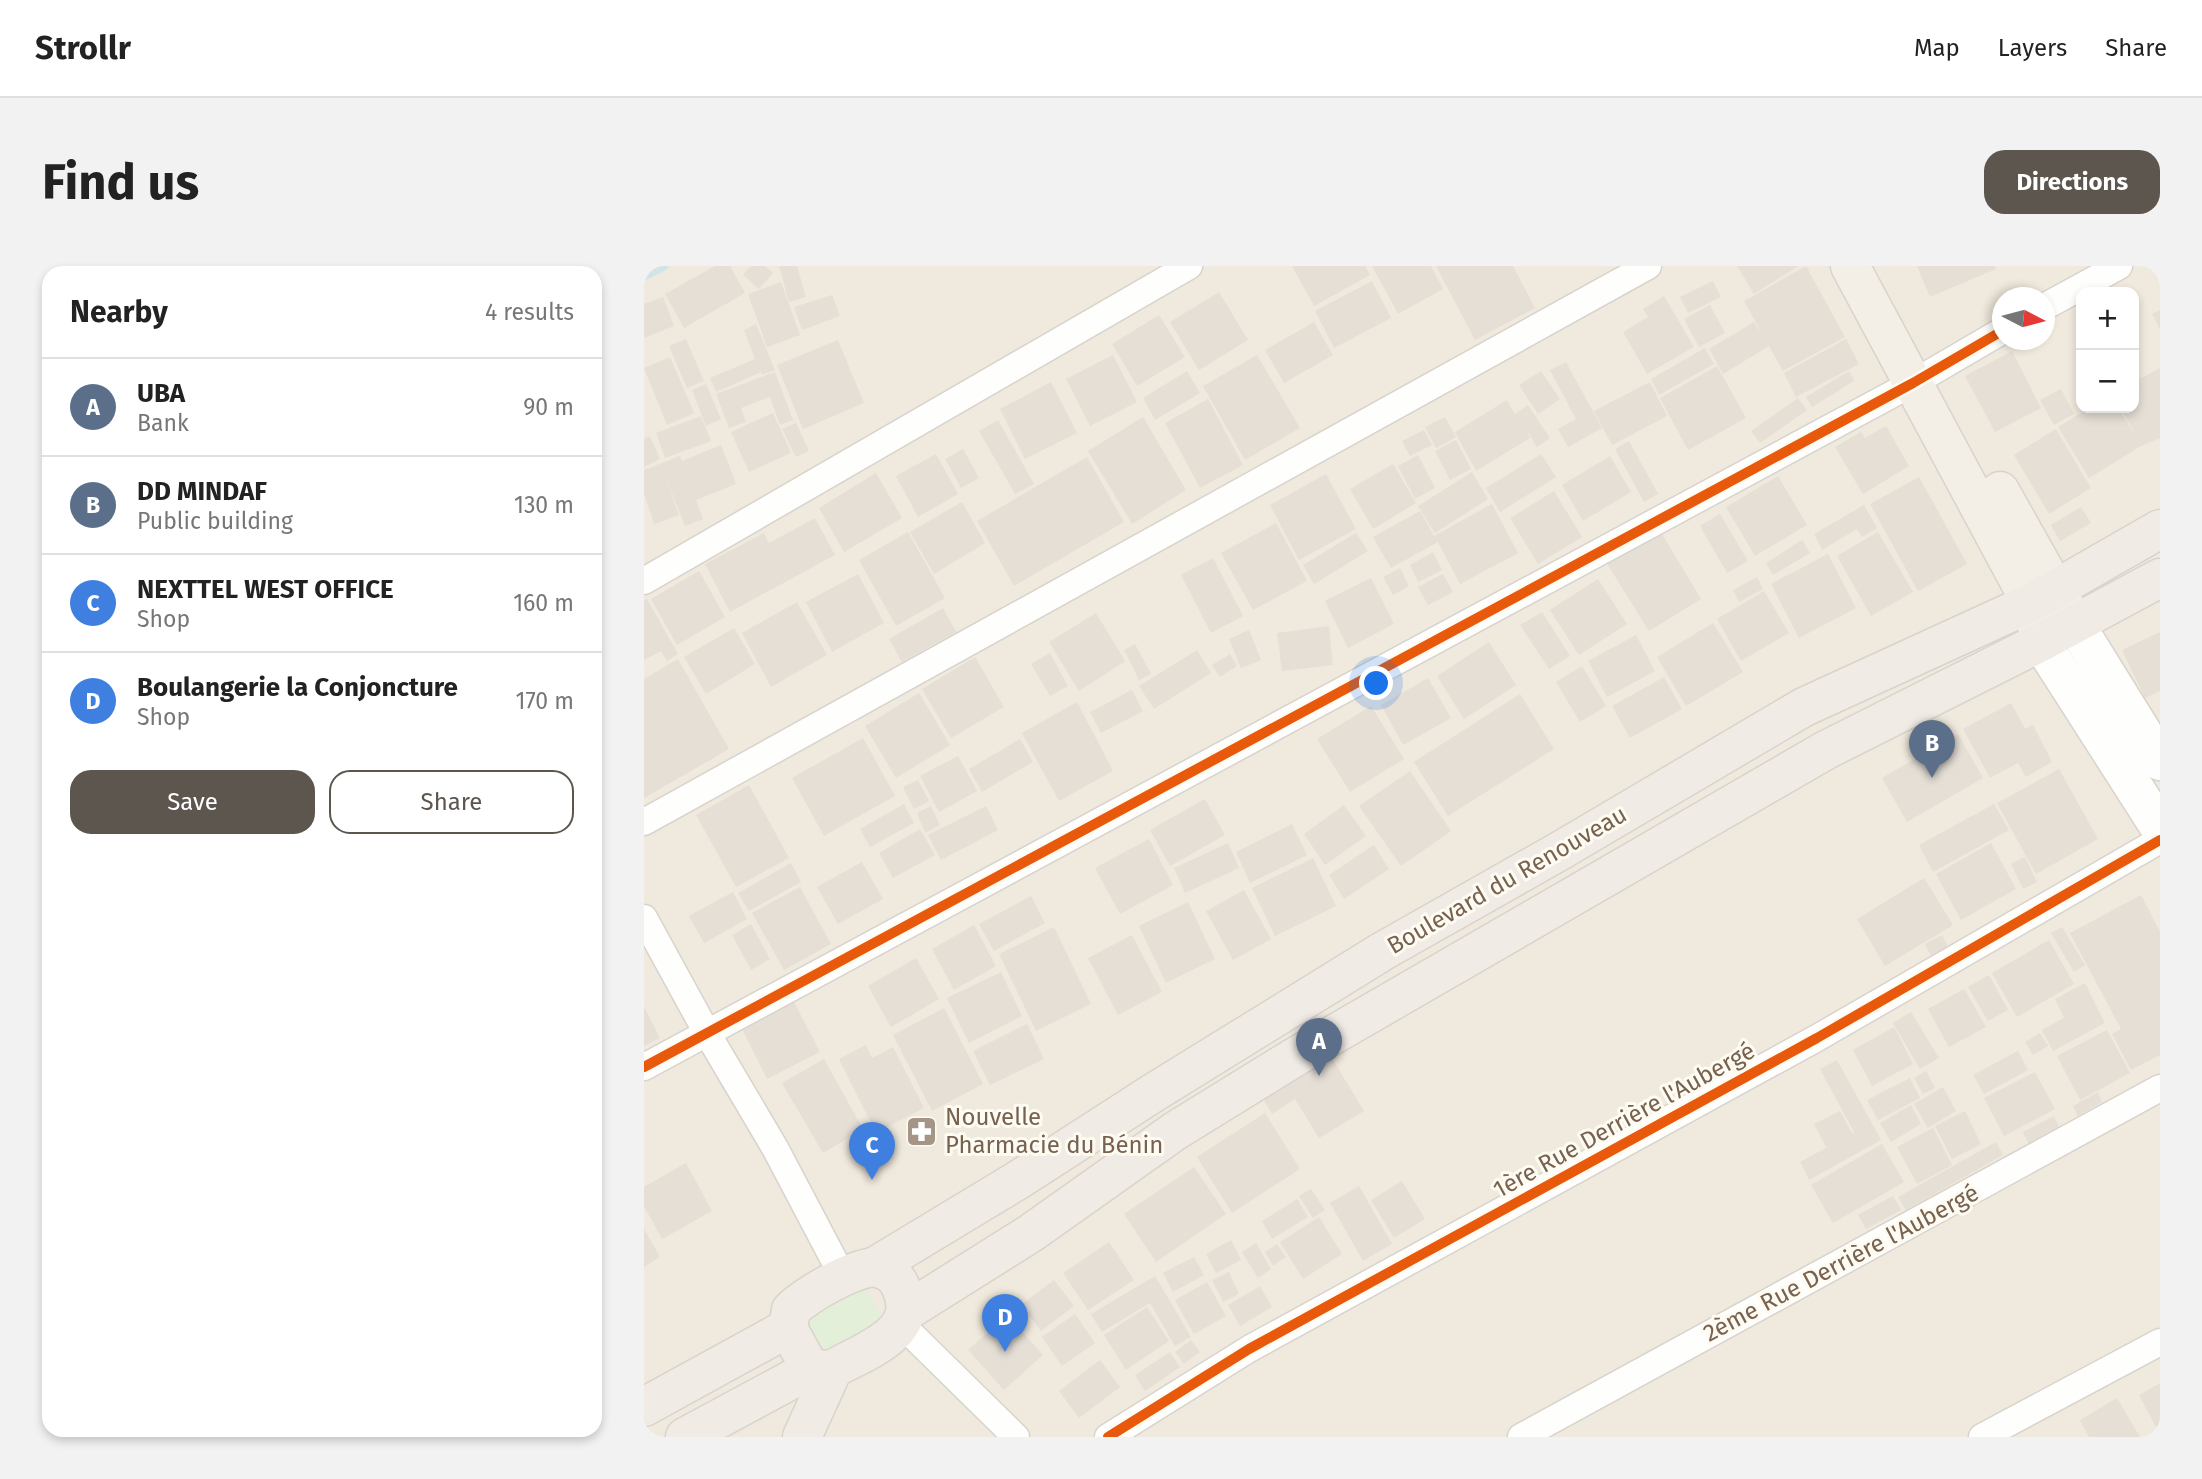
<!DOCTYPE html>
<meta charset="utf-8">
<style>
body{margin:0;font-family:"Fira Sans",sans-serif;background:#f2f2f2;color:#222}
.controls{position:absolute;right:21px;top:21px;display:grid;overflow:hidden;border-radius:14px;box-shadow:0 4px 10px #0003}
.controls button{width:63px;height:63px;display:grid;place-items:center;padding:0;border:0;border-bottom:2px solid #e0e0e0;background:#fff;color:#222;font:35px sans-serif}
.compass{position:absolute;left:1348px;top:21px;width:63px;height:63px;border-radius:50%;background:#fff;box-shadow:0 4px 10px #0003;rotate:96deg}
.you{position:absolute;left:733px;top:418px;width:24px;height:24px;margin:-18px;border:5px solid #fff;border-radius:50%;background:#1a73e8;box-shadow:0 0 0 10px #1a73e833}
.badge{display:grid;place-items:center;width:46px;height:46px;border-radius:50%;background:#5c564f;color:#fff;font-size:23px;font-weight:700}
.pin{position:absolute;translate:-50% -58px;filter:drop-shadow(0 2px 4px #0008)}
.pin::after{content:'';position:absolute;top:37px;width:24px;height:21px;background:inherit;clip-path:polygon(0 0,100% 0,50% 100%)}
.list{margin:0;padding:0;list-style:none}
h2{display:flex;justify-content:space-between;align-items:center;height:91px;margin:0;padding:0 28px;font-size:30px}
h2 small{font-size:23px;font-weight:400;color:#767676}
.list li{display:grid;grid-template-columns:46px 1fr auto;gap:21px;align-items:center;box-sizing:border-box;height:98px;padding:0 28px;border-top:2px solid #e0e0e0}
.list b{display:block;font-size:26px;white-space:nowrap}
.list p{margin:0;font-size:23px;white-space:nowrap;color:#767676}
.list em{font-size:23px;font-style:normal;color:#767676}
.actions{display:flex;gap:14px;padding:21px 28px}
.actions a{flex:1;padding:16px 0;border:2px solid #5c564f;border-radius:21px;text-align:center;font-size:24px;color:#5c564f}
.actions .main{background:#5c564f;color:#fff}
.map{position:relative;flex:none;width:1516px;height:1171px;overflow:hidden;border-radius:21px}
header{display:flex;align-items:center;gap:42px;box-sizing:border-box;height:98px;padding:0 35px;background:#fff;border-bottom:2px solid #e0e0e0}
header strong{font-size:33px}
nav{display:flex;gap:38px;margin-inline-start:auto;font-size:24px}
.intro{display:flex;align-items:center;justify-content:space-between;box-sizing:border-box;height:168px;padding:0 42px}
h1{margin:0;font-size:49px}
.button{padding:18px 32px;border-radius:21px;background:#5c564f;color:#fff;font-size:24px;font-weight:700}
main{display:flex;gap:42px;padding:0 42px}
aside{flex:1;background:#fff;border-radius:21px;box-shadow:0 4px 10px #0003}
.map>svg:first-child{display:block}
.residential{fill:#f0e9dd;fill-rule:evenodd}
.green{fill:#e4efda}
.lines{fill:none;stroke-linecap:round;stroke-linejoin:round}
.stream{stroke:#d1e4e8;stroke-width:9}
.building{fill:#e5dfd6}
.street-casing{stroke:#d8d3cd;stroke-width:29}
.secondary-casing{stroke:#d8d3cd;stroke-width:41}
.primary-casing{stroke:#d9d3cc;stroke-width:41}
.highway-casing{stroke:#d9d3cc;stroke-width:41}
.street{stroke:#fefefd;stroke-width:26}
.secondary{stroke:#fefefd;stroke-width:38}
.primary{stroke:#f3efe7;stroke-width:38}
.highway{stroke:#f1ebe6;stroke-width:38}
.cycleway-casing{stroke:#fefbf2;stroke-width:15}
.cycleway{stroke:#e8590c;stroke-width:10}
.labels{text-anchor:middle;stroke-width:6;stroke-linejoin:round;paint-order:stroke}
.street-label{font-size:24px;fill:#77614f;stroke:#fefbf2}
.poi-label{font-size:24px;fill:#77614f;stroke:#fefbf2;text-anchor:start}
</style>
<header>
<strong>Strollr</strong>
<nav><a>Map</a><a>Layers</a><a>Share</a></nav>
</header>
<div class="intro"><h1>Find us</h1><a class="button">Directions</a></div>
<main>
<aside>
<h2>Nearby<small>4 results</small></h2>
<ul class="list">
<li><span class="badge" style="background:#5c6f8a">A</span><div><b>UBA</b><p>Bank</p></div><em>90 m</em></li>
<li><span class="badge" style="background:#5c6f8a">B</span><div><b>DD MINDAF</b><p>Public building</p></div><em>130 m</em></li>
<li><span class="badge" style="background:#3f7fe0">C</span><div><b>NEXTTEL WEST OFFICE</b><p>Shop</p></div><em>160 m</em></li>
<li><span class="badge" style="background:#3f7fe0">D</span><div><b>Boulangerie la Conjoncture</b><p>Shop</p></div><em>170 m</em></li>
</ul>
<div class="actions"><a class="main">Save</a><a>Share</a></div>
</aside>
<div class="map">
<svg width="1516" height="1171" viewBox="0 0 1516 1171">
<rect width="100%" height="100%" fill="#f8f6ef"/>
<!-- residential -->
<path class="residential" d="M0 0H1516V1171H0ZM1437 26H1490V142H1437ZM1358 32H1400V74H1358Z"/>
<!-- green -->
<polygon class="green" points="221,1022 236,1047 235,1055 183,1090 178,1090 158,1054 210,1023"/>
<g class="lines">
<!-- stream -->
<polyline class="stream" points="0,10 20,0"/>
</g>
<!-- building -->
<g class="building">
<polygon points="71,0 86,0 101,27 40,62 21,28"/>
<polygon points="107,0 121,0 129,7 115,23 99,9"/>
<polygon points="135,0 153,0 162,31 145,36"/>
<polygon points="648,0 721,0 726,9 670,40"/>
<polygon points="728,0 787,0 799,23 754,48"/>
<polygon points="792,0 869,0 891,42 831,74"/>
<polygon points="1093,0 1154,0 1110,28"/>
<polygon points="1162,0 1201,71 1139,105 1125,80 1079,108 1065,83 1110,56 1119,69 1100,35"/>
<polygon points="1273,0 1351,0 1352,3 1286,31"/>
<polygon points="728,15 747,52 690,82 671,45"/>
<polygon points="1069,15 1077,31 1044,47 1036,31"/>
<polygon points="137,16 156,69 123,81 104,28"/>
<polygon points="575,26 604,74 555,104 526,56"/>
<polygon points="188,29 196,50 158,64 150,41"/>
<polygon points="1020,30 1050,81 1003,108 979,66 1004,51 999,43"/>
<polygon points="19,31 30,60 0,72 0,38"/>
<polygon points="1066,39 1081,67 1055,81 1040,53"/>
<polygon points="1516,44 1516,64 1508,48"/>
<polygon points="515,49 541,91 493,120 468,78"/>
<polygon points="670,56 689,89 640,117 621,84"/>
<polygon points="112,58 131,104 118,109 117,106 72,126 66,112 111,93 100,64"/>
<polygon points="42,73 60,115 43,122 25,80"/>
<polygon points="1202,73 1215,98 1152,131 1140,107"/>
<polygon points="194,74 220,137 159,163 133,99"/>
<polygon points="1061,82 1070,98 1015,129 1007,113"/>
<polygon points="1368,85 1397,142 1351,166 1321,110"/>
<polygon points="469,89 493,136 446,160 422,113"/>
<polygon points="613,89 656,162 601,194 559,120"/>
<polygon points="26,91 50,147 23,159 0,102"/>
<polygon points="922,96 958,162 924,181 914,163 932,153 906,104"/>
<polygon points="1073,100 1102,152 1044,184 1016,132"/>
<polygon points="1516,102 1516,172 1497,180 1445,212 1414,161 1445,142 1474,142 1492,170 1477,142 1490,142 1490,116"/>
<polygon points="543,105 556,127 511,154 499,132"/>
<polygon points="897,105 916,133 894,148 875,119"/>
<polygon points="1205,105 1210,115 1168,141 1162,131"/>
<polygon points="131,106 149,154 136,159 126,131 97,142 102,156 85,162 72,128"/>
<polygon points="407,116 433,167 381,193 356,143"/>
<polygon points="1006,116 1023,150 968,179 950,145"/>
<polygon points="62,118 77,153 62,160 48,124"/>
<polygon points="1417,123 1430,148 1410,159 1396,134"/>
<polygon points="1154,132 1163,144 1116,177 1107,165"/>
<polygon points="564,133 599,199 556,222 521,157"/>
<polygon points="863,134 871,148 884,139 906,172 893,181 881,162 886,172 832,205 811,166"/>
<polygon points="129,147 147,187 105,206 87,166"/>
<polygon points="57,150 67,175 21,192 12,167"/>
<polygon points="499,151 542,224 488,258 444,185"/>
<polygon points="801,151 812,171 792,182 781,161"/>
<polygon points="354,154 390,218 371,228 335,165"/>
<polygon points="152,157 165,185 152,191 138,163"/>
<polygon points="1242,160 1265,200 1219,228 1191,181 1217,166 1221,172"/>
<polygon points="1412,163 1447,222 1405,248 1370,189"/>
<polygon points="780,164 788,179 766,190 758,175"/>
<polygon points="6,170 16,193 0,201 0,173"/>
<polygon points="812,174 827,203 806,214 791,185"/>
<polygon points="985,175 1014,228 1000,236 971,183"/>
<polygon points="77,179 92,218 52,234 59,253 41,260 20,207 35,249 10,258 0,227 0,204 36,190 38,195"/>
<polygon points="319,183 335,212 317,222 301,193"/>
<polygon points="292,188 314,228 274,251 252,210"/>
<polygon points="897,188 912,211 856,246 842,222"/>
<polygon points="774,189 791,222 771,233 754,200"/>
<polygon points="966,190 987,226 939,255 918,219"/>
<polygon points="443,191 480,256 370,320 333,255"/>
<polygon points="749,198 772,237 729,263 706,223"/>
<polygon points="828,206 844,233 791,267 774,240"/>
<polygon points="232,207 258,252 200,286 175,242"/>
<polygon points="682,208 712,263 655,294 626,239"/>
<polygon points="1134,210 1163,259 1111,290 1082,241"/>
<polygon points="1275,211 1323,298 1274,325 1226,238"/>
<polygon points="910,225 938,271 894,298 866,252"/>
<polygon points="318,236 341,277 290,308 266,266"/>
<polygon points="848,238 874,287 816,318 794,276 747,302 729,271 776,245 790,270"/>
<polygon points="1220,239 1233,262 1218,271 1213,263 1178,284 1170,268"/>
<polygon points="1437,241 1447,257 1416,275 1407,259"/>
<polygon points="1076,248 1104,295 1083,307 1056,260"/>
<polygon points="171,252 191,289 86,346 61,298 120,267 125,277"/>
<polygon points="632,257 663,315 609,344 577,287"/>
<polygon points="1015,263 1057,333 1005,365 962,296"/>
<polygon points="264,266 301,332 252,360 215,294"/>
<polygon points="1234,266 1269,326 1227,350 1193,290"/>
<polygon points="712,267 724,285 670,318 659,299"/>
<polygon points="1158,274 1166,287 1129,309 1122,297"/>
<polygon points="789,286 798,304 774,316 766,299"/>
<polygon points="1184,288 1212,342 1155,372 1127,318"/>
<polygon points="569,292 599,350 567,367 537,309"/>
<polygon points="756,302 765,320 749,329 739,311"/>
<polygon points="55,305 81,351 33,379 7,333"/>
<polygon points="214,308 240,357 188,386 162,336"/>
<polygon points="799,308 809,326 784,339 774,321"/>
<polygon points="1113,311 1119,323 1095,336 1089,324"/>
<polygon points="727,312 750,358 704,382 681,335"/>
<polygon points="954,313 983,358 935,389 906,344"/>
<polygon points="1120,325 1145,367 1097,395 1073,353"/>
<polygon points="3,333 34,388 23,395 17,385 0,394 0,334"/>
<polygon points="153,336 183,389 127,421 98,367"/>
<polygon points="299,342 312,366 258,396 245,373"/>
<polygon points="898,346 926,390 905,403 876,359"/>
<polygon points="452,347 481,395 435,425 405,376"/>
<polygon points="1069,357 1099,406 1042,440 1013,391"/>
<polygon points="685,360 689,399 638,405 633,367"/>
<polygon points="90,362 111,398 62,428 40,391"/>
<polygon points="605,364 617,394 597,402 585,373"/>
<polygon points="1516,366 1516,425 1501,432 1478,384"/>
<polygon points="992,369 1011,405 963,431 944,395"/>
<polygon points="845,376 872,419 820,453 793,410"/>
<polygon points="491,378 507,408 495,414 480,384"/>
<polygon points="553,384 567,407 510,443 495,420"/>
<polygon points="406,387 424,420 406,430 387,398"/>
<polygon points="586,388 593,400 576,411 568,399"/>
<polygon points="331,391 360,441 307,472 278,423"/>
<polygon points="34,393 85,483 0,532 0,413"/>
<polygon points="938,400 962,440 936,456 912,416"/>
<polygon points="1020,411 1038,443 986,472 968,440"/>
<polygon points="784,412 807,452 759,479 737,439"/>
<polygon points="488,424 499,445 457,467 446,446"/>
<polygon points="275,427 306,479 252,512 221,460"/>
<polygon points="876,428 910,483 804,550 770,496"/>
<polygon points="433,436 469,505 415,535 378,467"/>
<polygon points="1367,437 1381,463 1389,459 1408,496 1382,511 1374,497 1346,512 1319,463"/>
<polygon points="727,440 760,493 706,526 673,473"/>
<polygon points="1314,468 1339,512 1263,556 1238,512"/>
<polygon points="219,472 251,530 180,570 148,512"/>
<polygon points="376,473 389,496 338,526 325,503"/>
<polygon points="314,490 333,525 295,546 276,510"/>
<polygon points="1415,503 1454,573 1392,608 1353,537"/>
<polygon points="766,505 807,565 757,600 715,540"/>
<polygon points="274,514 285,535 270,543 259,521"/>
<polygon points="105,519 145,592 92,621 52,549"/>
<polygon points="561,533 581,569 526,600 506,564"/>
<polygon points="260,538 270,557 226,581 216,563"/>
<polygon points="1350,538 1365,564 1289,606 1275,579"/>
<polygon points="700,539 722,570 681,599 660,568"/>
<polygon points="287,540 296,559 281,567 273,547"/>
<polygon points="342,540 354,564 297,594 284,569"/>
<polygon points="648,558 663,589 606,617 592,586"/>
<polygon points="276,563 291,589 249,612 235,587"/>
<polygon points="505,573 529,619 476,648 451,602"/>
<polygon points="584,577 595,602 541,627 530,602"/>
<polygon points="1347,577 1372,623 1317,654 1292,608"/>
<polygon points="730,579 745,603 700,633 685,609"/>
<polygon points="1381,591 1393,616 1379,623 1367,598"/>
<polygon points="669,592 692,640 631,670 608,622"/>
<polygon points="218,596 239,633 194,658 173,621"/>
<polygon points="147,597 157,616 105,645 94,627"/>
<polygon points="1280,612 1309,659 1241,700 1213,653"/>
<polygon points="156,621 187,678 140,704 108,647"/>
<polygon points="600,624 627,673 589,694 562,645"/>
<polygon points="89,626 103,653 60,677 45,650"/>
<polygon points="1497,629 1516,666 1516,789 1487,804 1468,768 1477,763 1426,667"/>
<polygon points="387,630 401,657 350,685 335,658"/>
<polygon points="544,636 571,693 522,717 495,660"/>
<polygon points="107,658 126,693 107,704 88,669"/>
<polygon points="330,659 352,700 310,724 288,683"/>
<polygon points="410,661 447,738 392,765 355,688"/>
<polygon points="1418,661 1441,699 1430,706 1407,667"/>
<polygon points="488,669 518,726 474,749 444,692"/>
<polygon points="1298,669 1306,685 1289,694 1281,678"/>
<polygon points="1405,674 1430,718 1373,751 1348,707"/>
<polygon points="272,692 295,733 247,761 224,720"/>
<polygon points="357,706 378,750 325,777 303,732"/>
<polygon points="1345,709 1364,744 1344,755 1324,721"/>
<polygon points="1441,717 1461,757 1409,785 1398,764 1420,752 1411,733"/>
<polygon points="1320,723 1342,761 1305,781 1284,743"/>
<polygon points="150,736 176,786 123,813 98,763"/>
<polygon points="0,741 16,772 0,780"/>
<polygon points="300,742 339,818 288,845 249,769"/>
<polygon points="1267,746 1295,792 1276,803 1249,757"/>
<polygon points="383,758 400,793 346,819 329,785"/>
<polygon points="1250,761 1269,798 1228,820 1209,784"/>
<polygon points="1463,764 1486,807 1436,834 1413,790"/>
<polygon points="1396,767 1404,780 1389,789 1381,776"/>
<polygon points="222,779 228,792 249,781 280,842 232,867 195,793"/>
<polygon points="1374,785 1384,804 1340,828 1329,809"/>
<polygon points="686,789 720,845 675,872 651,833 628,848 618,831"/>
<polygon points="180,793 219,863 179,887 138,817"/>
<polygon points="1193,794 1237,874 1165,914 1156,896 1191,877 1182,881 1170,858 1196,845 1208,867 1210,866 1176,803"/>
<polygon points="1282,805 1291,822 1279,828 1270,812"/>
<polygon points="1391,806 1411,843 1360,870 1340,832"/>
<polygon points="1266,812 1276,832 1234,854 1223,834"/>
<polygon points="1299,821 1312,845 1284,862 1270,838"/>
<polygon points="1454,826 1458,836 1434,850 1429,840"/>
<polygon points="1267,839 1277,858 1247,876 1236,857"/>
<polygon points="1321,845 1337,878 1308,893 1291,860"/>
<polygon points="621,847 656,903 588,947 553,891"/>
<polygon points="1410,850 1417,865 1386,881 1379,866"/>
<polygon points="1289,862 1308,899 1273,918 1253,881"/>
<polygon points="1352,876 1359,889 1262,944 1254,931"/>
<polygon points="1238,878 1260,916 1189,957 1167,919"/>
<polygon points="42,897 68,945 18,973 0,940 0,921"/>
<polygon points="550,901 582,948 512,996 480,948"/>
<polygon points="758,915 781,953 750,972 727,934"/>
<polygon points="715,920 748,978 719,995 686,937"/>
<polygon points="667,923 681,944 669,952 655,930"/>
<polygon points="1249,930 1257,944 1222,963 1214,949"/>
<polygon points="653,933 664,951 628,973 618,955"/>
<polygon points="675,951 698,988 659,1013 636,976"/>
<polygon points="0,963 16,991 0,1001"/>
<polygon points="587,974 597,994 572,1007 562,988"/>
<polygon points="465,976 490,1014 444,1044 419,1007"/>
<polygon points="612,977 627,1003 614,1012 598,986"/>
<polygon points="633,978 642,991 629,1000 621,986"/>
<polygon points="550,991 560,1009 529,1026 519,1007"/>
<polygon points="585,1006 595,1028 579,1036 568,1014"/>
<polygon points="511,1010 547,1071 531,1080 506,1037 458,1066 447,1048"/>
<polygon points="410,1014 430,1040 397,1065 377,1039"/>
<polygon points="563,1016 582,1050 550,1068 531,1034"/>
<polygon points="616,1020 628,1041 596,1060 584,1039"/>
<polygon points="503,1041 525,1075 482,1104 460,1069"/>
<polygon points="431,1048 451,1077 418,1100 398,1071"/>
<polygon points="363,1049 399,1089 360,1124 324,1084"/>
<polygon points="547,1074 556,1086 540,1098 531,1086"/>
<polygon points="526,1086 536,1101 501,1125 491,1109"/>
<polygon points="456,1094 476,1121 435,1152 415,1125"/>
<polygon points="1516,1117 1516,1164 1514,1165 1495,1129"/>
<polygon points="1473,1132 1496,1171 1445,1171 1436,1154"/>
</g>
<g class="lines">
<defs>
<g id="street">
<polyline points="1400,41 1475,0"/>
<polyline points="0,315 545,0"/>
<polyline points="0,556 1004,0"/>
<polyline points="0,652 63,767 131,882 199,1011"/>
<polyline points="0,801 1269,117 1358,65"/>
<polyline points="258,1059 372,1171"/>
<polyline points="464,1171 605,1083 1173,772 1516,574"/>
<polyline points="877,1171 1516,822"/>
<polyline points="1338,1171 1516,1076"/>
</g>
<g id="secondary">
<polyline points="1431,358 1516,495"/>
<polyline points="1397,376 1516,562"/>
</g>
<g id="primary">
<polyline points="1206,0 1387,337 1397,376"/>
<polyline points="1356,225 1428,353"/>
</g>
<g id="highway">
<polyline points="230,1001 374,914 509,827 739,685 914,586 1160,441 1387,337 1516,263"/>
<path d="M230 1001C246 1005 252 1009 258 1024 276 1068 220 1085 189 1103L180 1104 169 1102 163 1097 144 1062 147 1044C165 1027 206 1004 230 1001Z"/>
<polyline points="263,1045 387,967 531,865 651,791 1182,484 1397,376 1516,312"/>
<polyline points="0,1141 144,1062"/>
<polyline points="41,1171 169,1102"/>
<polyline points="158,1171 189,1103"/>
</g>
</defs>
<!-- street casing -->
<use href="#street" class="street-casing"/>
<!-- secondary casing -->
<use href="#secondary" class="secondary-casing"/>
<!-- primary casing -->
<use href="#primary" class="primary-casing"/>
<!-- highway casing -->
<use href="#highway" class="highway-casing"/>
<!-- street -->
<use href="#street" class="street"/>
<!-- secondary -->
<use href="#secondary" class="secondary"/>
<!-- primary -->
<use href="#primary" class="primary"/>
<!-- highway -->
<use href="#highway" class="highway"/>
<defs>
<g id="cycleway">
<polyline points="0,801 1269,117 1358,65"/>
<polyline points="464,1171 605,1083 1173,772 1516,574"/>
</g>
</defs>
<!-- cycleway casing -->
<use href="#cycleway" class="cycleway-casing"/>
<!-- cycleway -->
<use href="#cycleway" class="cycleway"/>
</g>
<!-- icons -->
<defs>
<symbol id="pharmacy-square" viewBox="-11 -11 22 22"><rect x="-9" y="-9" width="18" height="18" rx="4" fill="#a49587" stroke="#fefbf2"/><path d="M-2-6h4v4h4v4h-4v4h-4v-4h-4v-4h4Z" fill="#fff"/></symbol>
</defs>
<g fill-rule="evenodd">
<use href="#pharmacy-square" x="260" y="848" width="35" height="35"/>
</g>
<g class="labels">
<!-- street labels -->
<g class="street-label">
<text transform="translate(863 614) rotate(-30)" y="8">Boulevard du Renouveau</text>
<text transform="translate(980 854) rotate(-29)" y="8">1ère Rue Derrière l'Aubergé</text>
<text transform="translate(1197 997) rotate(-28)" y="8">2ème Rue Derrière l'Aubergé</text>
</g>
<!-- poi labels -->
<g class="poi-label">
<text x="301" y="859">Nouvelle<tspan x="301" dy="28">Pharmacie du Bénin</tspan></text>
</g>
</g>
</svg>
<div class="controls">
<button>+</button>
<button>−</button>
</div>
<svg class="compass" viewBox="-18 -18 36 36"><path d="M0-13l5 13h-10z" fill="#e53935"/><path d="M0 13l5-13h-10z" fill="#767676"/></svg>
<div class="you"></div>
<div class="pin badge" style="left:675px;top:810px;background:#5c6f8a">A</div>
<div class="pin badge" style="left:1288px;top:512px;background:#5c6f8a">B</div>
<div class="pin badge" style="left:228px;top:914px;background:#3f7fe0">C</div>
<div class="pin badge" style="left:361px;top:1086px;background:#3f7fe0">D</div>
</div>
</main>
